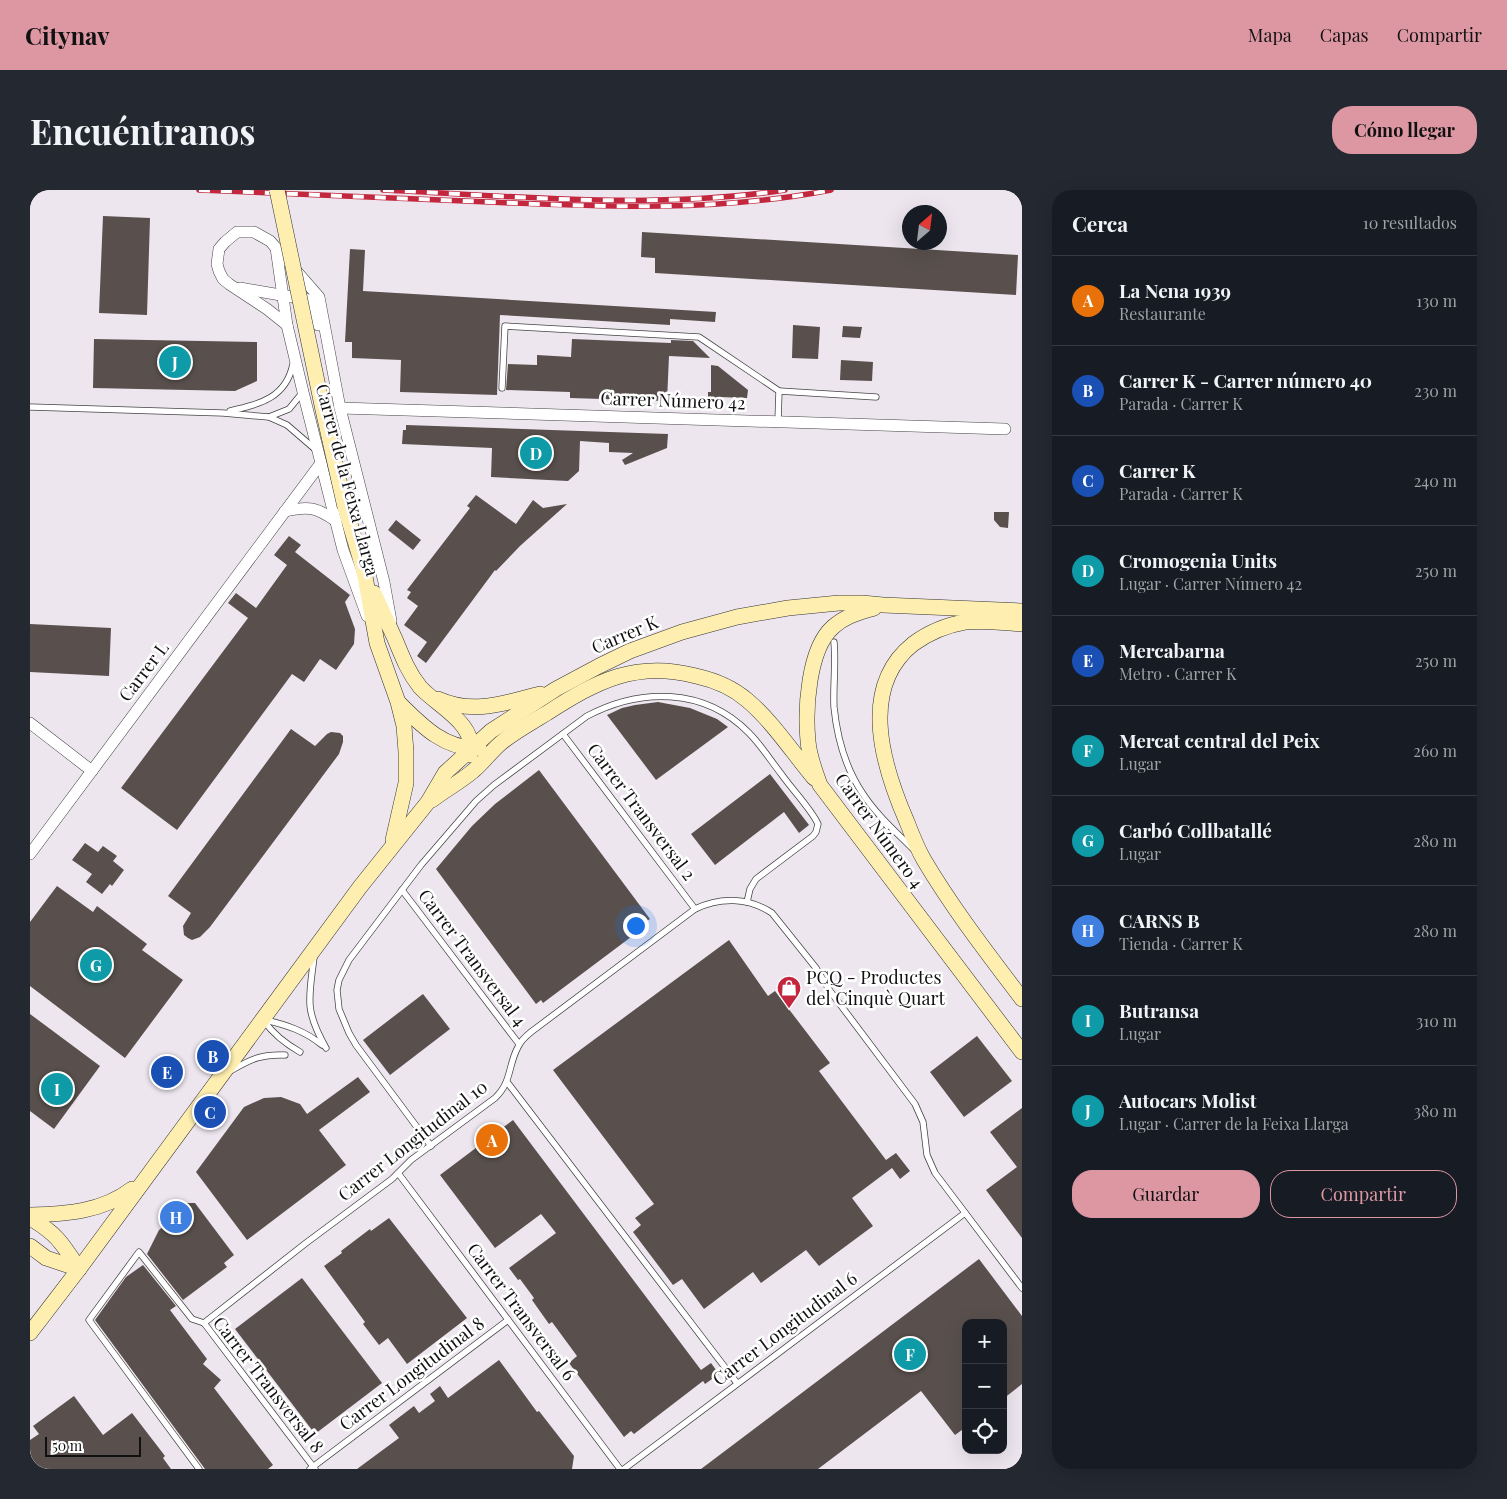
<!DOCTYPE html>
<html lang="es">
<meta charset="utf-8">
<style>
body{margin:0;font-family:"Playfair Display",serif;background:#242831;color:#f1f3f6}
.controls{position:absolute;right:15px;bottom:15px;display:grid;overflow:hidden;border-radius:10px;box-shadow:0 5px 20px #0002}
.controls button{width:45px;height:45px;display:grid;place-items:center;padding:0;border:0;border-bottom:1px solid #363941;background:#171b24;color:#f1f3f6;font:25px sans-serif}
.compass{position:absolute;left:872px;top:15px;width:45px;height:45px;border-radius:50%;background:#171b24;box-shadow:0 5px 20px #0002;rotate:28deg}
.scale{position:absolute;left:15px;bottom:12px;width:96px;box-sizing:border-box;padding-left:5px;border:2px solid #111;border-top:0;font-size:14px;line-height:18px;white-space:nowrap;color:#111;-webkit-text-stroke:4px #fff;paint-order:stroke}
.you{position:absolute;left:605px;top:735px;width:18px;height:18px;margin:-12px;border:4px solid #fff;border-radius:50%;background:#1a73e8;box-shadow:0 0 0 8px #1a73e833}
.badge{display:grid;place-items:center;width:32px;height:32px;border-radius:50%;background:#dc97a3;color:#fff;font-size:16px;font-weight:700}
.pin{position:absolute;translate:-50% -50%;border:2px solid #fff;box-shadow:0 1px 5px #0006}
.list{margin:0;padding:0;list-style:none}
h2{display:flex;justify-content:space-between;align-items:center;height:65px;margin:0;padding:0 20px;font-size:21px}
h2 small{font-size:16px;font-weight:400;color:#9ea1a6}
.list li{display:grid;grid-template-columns:32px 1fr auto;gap:15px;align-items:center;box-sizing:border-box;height:90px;padding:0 20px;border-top:1px solid #363941}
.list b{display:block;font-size:19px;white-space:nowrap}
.list p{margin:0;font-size:16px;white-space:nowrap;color:#9ea1a6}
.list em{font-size:16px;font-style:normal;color:#9ea1a6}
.actions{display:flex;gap:10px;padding:15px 20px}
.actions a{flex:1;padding:11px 0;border:1px solid #dc97a3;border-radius:20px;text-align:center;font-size:18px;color:#dc97a3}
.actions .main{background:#dc97a3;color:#111}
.icon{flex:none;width:28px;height:28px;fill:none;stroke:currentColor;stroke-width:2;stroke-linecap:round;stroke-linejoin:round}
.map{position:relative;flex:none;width:992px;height:1279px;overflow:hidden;border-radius:20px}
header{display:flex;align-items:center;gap:30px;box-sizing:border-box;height:70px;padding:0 25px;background:#dc97a3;color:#111}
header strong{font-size:24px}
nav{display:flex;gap:28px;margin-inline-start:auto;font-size:18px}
.intro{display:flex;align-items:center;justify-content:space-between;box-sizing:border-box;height:120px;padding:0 30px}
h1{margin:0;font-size:35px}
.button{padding:12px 22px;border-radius:20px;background:#dc97a3;color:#111;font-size:18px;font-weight:700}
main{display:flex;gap:30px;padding:0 30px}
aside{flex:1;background:#171b24;border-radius:20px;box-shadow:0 5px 20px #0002}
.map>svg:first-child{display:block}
.industrial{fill:#ede6ef;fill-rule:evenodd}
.building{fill:#59504d}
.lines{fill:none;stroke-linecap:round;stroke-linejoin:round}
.lane-casing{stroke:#444;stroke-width:7}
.street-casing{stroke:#444;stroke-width:12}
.secondary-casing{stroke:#333;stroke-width:16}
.lane{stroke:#fff;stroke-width:5.5}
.street{stroke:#fff;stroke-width:11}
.secondary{stroke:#feeeb0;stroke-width:15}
.rail-casing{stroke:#c2273e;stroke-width:5.5}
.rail{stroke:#fff;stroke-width:4;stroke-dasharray:11;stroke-linecap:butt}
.secondary-bridge-casing{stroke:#333;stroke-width:16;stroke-linecap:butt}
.secondary-bridge{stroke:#feeeb0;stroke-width:15}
.labels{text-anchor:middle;stroke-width:5;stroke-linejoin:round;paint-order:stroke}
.street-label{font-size:18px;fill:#111;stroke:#fff}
.poi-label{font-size:18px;fill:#111;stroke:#fff;text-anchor:start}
</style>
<header>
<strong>Citynav</strong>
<nav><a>Mapa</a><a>Capas</a><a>Compartir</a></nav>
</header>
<div class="intro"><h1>Encuéntranos</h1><a class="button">Cómo llegar</a></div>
<main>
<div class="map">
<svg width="992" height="1279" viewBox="0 0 992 1279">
<rect width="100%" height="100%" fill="#fffcf4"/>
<!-- industrial -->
<path class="industrial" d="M0 0H992V1279H0ZM879 22H909V52H879ZM936 1133H973V1260H936Z"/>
<!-- building -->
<g class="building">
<polygon points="73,26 120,28 117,125 69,123"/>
<polygon points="612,42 988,65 986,105 625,83 625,68 611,67"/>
<polygon points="320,59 335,60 333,101 686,122 685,132 640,129 640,135 470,125 467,205 370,202 371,170 322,168 322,152 315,152"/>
<polygon points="763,135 790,137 788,169 762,168"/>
<polygon points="813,136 832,137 830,148 812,147"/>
<polygon points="64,149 227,152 227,191 205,201 63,198"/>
<polygon points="542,149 641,153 641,150 663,151 680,168 639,166 637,211 540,208 540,202 476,200 478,174 507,175 507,165 541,167"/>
<polygon points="811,170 843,172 842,191 810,190"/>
<polygon points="681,175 688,176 718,200 717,208 689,207 689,213 678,213 678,202 681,202"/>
<polygon points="376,235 638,244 637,258 595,275 592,270 603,263 579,262 579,253 550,251 549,281 538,291 461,287 462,258 372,254 373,240 376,240"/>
<polygon points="446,305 486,334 503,310 513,318 537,314 490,356 466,381 465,380 396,473 387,466 397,452 374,435 388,416 377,408 381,402 377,400 440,318 437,316"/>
<polygon points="964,322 979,322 978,338 970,337 964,330"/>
<polygon points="366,330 391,350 383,360 358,340"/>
<polygon points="259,346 271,355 265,362 320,405 315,412 325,439 324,454 306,480 290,469 274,492 262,484 147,640 91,598 218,428 198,413 206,403 226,418 257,375 244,365"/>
<polygon points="0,434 81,438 79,486 0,482"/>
<polygon points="628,512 660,518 687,529 698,537 626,590 577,525 592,518 605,515"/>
<polygon points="261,539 285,556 297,544 301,542 310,543 313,546 313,552 309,564 180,737 170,747 162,750 158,748 154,745 153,736 161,723 138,706"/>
<polygon points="509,580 620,729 615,732 617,735 513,813 511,810 506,814 406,679 442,636 465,614"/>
<polygon points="740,584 779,635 769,643 754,622 685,675 661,644"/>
<polygon points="55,653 68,662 73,656 87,666 83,671 94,680 82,696 80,694 72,704 56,692 62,684 42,670"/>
<polygon points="27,696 63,722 67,716 117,754 112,760 153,790 95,868 0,796 0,732"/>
<polygon points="699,750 738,806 745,801 800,873 789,881 856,970 866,963 880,981 870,989 862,978 822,1008 843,1036 789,1076 776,1060 731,1093 723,1082 674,1119 652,1089 643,1095 603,1042 611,1035 605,1028 624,1014 523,880"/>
<polygon points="393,804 420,839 360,885 333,850"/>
<polygon points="0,824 70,876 24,939 0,921"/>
<polygon points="947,846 982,891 934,927 900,882"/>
<polygon points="328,887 340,902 289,940 316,975 217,1050 166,982 214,917 234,908 251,907 270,914 277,924"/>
<polygon points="992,918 992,1048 956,1000 987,977 960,942"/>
<polygon points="483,930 671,1180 681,1173 689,1184 675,1194 673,1191 604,1244 601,1241 594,1247 539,1173 547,1166 522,1132 519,1134 502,1110 504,1108 490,1089 488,1090 479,1078 526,1043 511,1024 465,1058 410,985"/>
<polygon points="155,1013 165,1013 204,1065 194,1073 197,1077 153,1110 117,1064 129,1040 145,1028 141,1023"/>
<polygon points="359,1028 437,1128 377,1174 358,1148 349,1155 333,1134 335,1132 294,1076 312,1063 311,1061 340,1039 341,1041"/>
<polygon points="949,1069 992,1126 992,1194 973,1209 973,1133 936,1133 936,1237 925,1245 891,1201 788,1279 671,1279"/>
<polygon points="113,1075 146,1116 140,1120 177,1169 173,1174 191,1190 184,1198 243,1275 238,1279 175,1279 65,1130 96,1087"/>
<polygon points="272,1088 352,1193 285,1244 205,1139"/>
<polygon points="469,1170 507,1222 509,1221 544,1266 542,1279 327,1279 369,1248 359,1235 384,1216 389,1223 405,1211 400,1204 410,1196 418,1208"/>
<polygon points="44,1206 73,1245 102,1223 135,1266 133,1268 141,1279 0,1279 0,1250 9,1244 3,1236"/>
</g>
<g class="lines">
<defs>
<g id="lane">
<polyline points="472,198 475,136 669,147 749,201 748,231"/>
<polyline points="749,201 846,207"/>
<polyline points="0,217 193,223 239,227 259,219 273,202"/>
<path d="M200 221C230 214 256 208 263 174"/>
<polyline points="239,227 257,235 286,260"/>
<path d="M804 452C806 474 803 496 804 517 807 547 816 579 833 604 846 624 865 641 882 658"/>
<polyline points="533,544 665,719"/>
<polyline points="372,700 489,854"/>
<path d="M284 767C279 809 274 819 296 858"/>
<path d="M235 830C257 835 275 841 292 855"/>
<path d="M234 831C244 845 256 854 270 862"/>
<path d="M202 880C221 869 232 864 255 865"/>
<polyline points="477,892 707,1193"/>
<path d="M401 956 326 855 319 843 309 819 307 800 309 790 319 770 391 675 446 611 464 595 557 526C610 498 674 497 719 543 731 555 741 571 752 585 761 598 782 620 788 634L786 642 783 646 726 689 720 699 717 712"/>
<polyline points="368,983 590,1279"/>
<path d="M174 1133 276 1053 362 989 381 970 465 908C482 892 478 875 488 857 491 850 496 846 501 842L665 719C690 707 718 707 742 723L786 778 800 801 885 914 893 932 897 965 905 983 992 1098"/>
<polyline points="169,1279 59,1130 109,1062 162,1129 174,1133 285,1279"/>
<polyline points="280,1279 478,1130"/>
<polyline points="594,1279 935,1023"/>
</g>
<g id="street">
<polyline points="246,58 257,135 273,202 313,360 337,426"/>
<polyline points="210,98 279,110 288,135"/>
<polyline points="257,135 237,119 199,94 193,89 189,81 187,74 189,59 195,52 207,42 224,42 240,51 289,107 310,218 354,392 361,431"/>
<polyline points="310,218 975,239"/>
<path d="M255 321C279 316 286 317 306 331"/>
<polyline points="0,533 62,581"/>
<polyline points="0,664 291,273"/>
</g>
<g id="secondary">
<polyline points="315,317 334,381 347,453 368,512 374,536 376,562 376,593 363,650"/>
<path d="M344 403C351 418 358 434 365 449 372 466 378 482 390 497 407 516 448 534 440 565"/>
<path d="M844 418C828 423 815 426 803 437 778 459 775 520 778 551 779 566 785 581 790 595L992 862"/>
<path d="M992 434C974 433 954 430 935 432 917 435 898 443 883 454 828 498 853 577 877 632 882 645 887 658 894 670 923 719 958 764 992 809"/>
<path d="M408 509C444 525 474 513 510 504"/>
<path d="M369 513C391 535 415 560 449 558"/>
<path d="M402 610C415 600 430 592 443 581 453 573 461 561 472 552 486 541 502 532 517 523 567 491 606 470 666 486 684 490 703 498 717 510 742 531 763 563 784 588"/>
<path d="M0 1025C36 1024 72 1022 102 999"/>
<path d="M0 1028C27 1044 32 1053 49 1079"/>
<polyline points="0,1056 16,1068 49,1079"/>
<polyline points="0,1143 49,1079 330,697 398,612 415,583 461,541 526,499 569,476 600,461 652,442 707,427 758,418 809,413 832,413 853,415 992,421"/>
</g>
</defs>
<!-- lane casing -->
<use href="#lane" class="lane-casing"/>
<!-- street casing -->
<use href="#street" class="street-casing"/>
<!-- secondary casing -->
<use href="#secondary" class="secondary-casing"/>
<!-- lane -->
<use href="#lane" class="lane"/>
<!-- street -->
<use href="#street" class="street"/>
<!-- secondary -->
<use href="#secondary" class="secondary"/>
<defs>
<g id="rail">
<path d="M169 0C265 4 362 8 459 12 574 17 688 22 801 0"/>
<path d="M353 0C486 6 622 20 755 0"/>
</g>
</defs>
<!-- rail casing -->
<use href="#rail" class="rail-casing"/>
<!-- rail -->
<use href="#rail" class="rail"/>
<defs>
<polyline id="secondary-bridge" points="247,0 293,220 315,317"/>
</defs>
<!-- secondary-bridge casing -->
<use href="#secondary-bridge" class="secondary-bridge-casing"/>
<!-- secondary-bridge -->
<use href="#secondary-bridge" class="secondary-bridge"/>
</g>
<!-- icons -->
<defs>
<symbol id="shop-pin" viewBox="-11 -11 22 30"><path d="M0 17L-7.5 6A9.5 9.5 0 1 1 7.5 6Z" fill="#c2273e" stroke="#fff"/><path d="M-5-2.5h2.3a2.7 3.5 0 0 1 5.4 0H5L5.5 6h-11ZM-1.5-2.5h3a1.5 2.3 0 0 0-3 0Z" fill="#fff"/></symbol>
</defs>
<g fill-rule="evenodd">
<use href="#shop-pin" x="745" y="784" width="28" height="38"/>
</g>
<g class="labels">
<!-- street labels -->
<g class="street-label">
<text transform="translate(643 211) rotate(2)" y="6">Carrer Número 42</text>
<text transform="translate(317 290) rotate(75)" y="6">Carrer de la Feixa Llarga</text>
<text transform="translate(595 445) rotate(-23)" y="6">Carrer K</text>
<text transform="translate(114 482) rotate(-53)" y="6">Carrer L</text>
<text transform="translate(611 622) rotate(53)" y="6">Carrer Transversal 2</text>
<text transform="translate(849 641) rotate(54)" y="6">Carrer Número 4</text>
<text transform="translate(442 768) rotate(53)" y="6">Carrer Transversal 4</text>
<text transform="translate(383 951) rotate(-38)" y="6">Carrer Longitudinal 10</text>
<text transform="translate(491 1122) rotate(53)" y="6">Carrer Transversal 6</text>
<text transform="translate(755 1139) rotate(-37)" y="6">Carrer Longitudinal 6</text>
<text transform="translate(382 1184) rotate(-37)" y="6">Carrer Longitudinal 8</text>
<text transform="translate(238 1195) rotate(52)" y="6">Carrer Transversal 8</text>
</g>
<!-- poi labels -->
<g class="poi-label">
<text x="776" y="794">PCQ - Productes<tspan x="776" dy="21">del Cinquè Quart</tspan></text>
</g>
</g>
</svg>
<div class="controls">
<button>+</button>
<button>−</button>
<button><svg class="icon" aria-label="locate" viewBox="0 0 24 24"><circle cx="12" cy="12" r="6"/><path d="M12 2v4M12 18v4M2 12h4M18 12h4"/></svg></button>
</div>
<svg class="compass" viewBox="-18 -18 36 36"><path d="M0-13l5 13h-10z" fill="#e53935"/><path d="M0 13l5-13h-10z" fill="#9ea1a6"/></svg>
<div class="scale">50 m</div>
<div class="you"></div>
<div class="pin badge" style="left:462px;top:950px;background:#e8710a">A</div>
<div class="pin badge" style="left:183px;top:866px;background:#1a4fb4">B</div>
<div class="pin badge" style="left:180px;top:922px;background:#1a4fb4">C</div>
<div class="pin badge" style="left:506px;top:263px;background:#0f9aa8">D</div>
<div class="pin badge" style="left:137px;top:882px;background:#1a4fb4">E</div>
<div class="pin badge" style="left:880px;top:1164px;background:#0f9aa8">F</div>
<div class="pin badge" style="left:66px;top:775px;background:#0f9aa8">G</div>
<div class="pin badge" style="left:146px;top:1027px;background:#3f7fe0">H</div>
<div class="pin badge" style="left:27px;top:899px;background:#0f9aa8">I</div>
<div class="pin badge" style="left:145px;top:172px;background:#0f9aa8">J</div>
</div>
<aside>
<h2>Cerca<small>10 resultados</small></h2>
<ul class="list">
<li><span class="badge" style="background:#e8710a">A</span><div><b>La Nena 1939</b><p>Restaurante</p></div><em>130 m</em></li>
<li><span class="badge" style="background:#1a4fb4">B</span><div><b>Carrer K - Carrer número 40</b><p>Parada · Carrer K</p></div><em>230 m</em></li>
<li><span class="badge" style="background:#1a4fb4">C</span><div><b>Carrer K</b><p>Parada · Carrer K</p></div><em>240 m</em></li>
<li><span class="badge" style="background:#0f9aa8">D</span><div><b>Cromogenia Units</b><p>Lugar · Carrer Número 42</p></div><em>250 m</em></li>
<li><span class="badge" style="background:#1a4fb4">E</span><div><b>Mercabarna</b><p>Metro · Carrer K</p></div><em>250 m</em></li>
<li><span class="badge" style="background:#0f9aa8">F</span><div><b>Mercat central del Peix</b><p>Lugar</p></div><em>260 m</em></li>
<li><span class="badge" style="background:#0f9aa8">G</span><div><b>Carbó Collbatallé</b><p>Lugar</p></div><em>280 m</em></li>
<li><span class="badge" style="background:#3f7fe0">H</span><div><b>CARNS B</b><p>Tienda · Carrer K</p></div><em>280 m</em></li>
<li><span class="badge" style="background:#0f9aa8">I</span><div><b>Butransa</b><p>Lugar</p></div><em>310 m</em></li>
<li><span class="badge" style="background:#0f9aa8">J</span><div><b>Autocars Molist</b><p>Lugar · Carrer de la Feixa Llarga</p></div><em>380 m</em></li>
</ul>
<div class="actions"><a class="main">Guardar</a><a>Compartir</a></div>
</aside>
</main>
